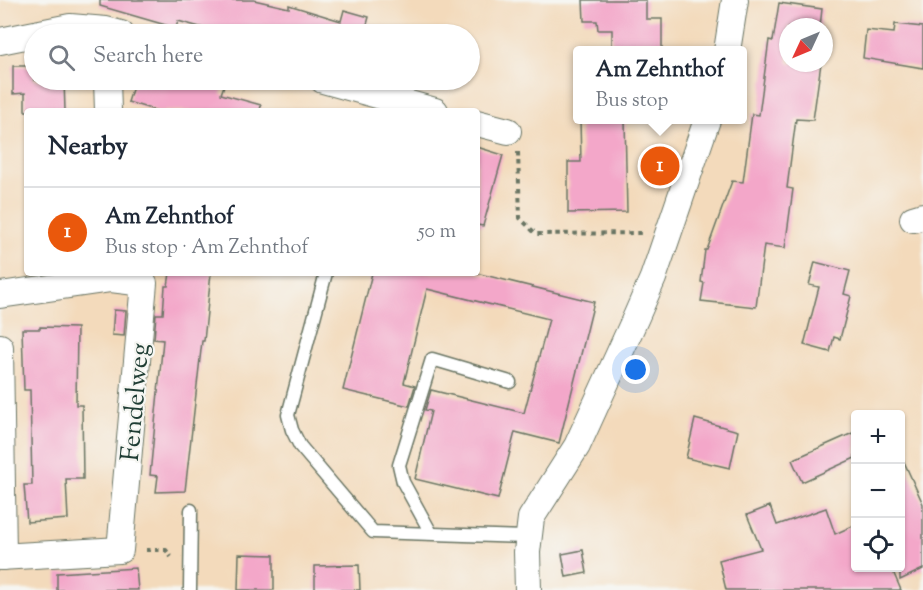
<!DOCTYPE html>
<meta charset="utf-8">
<style>
body{margin:0;font-family:"Sorts Mill Goudy",serif;background:#f6f6f7;color:#1f2937}
.controls{position:absolute;right:18px;bottom:18px;display:grid;overflow:hidden;border-radius:6px;box-shadow:0 2px 4px #0004}
.controls button{width:54px;height:54px;display:grid;place-items:center;padding:0;border:0;border-bottom:2px solid #e0e1e3;background:#fff;color:#1f2937;font:30px sans-serif}
.compass{position:absolute;left:779px;top:18px;width:54px;height:54px;border-radius:50%;background:#fff;box-shadow:0 2px 4px #0004;rotate:226deg}
.you{position:absolute;left:636px;top:370px;width:21px;height:21px;margin:-15px;border:4px solid #fff;border-radius:50%;background:#1a73e8;box-shadow:0 0 0 9px #1a73e833}
.badge{display:grid;place-items:center;width:39px;height:39px;border-radius:50%;background:#ea580c;color:#fff;font-size:20px;font-weight:700}
.pin{position:absolute;translate:-50% -50%;border:3px solid #fff;box-shadow:0 2px 6px #0006}
.popup{position:absolute;left:573px;top:46px;width:174px;height:78px;box-sizing:border-box;display:grid;place-content:center;border-radius:6px;background:#fff;filter:drop-shadow(0 2px 4px #0005);font-size:20px;white-space:nowrap;color:#747a83}
.popup b{font-size:22px;color:#1f2937}
.popup::after{content:'';position:absolute;left:50%;top:100%;margin-left:-12px;border:12px solid transparent;border-top-color:#fff}
.list{margin:0;padding:0;list-style:none}
h2{display:flex;justify-content:space-between;align-items:center;height:78px;margin:0;padding:0 24px;font-size:26px}
h2 small{font-size:20px;font-weight:400;color:#747a83}
.list li{display:grid;grid-template-columns:39px 1fr auto;gap:18px;align-items:center;box-sizing:border-box;height:90px;padding:0 24px;border-top:2px solid #e0e1e3}
.list b{display:block;font-size:22px;white-space:nowrap}
.list p{margin:0;font-size:20px;white-space:nowrap;color:#747a83}
.list em{font-size:20px;font-style:normal;color:#747a83}
.icon{flex:none;width:33px;height:33px;fill:none;stroke:currentColor;stroke-width:2;stroke-linecap:round;stroke-linejoin:round}
.map{position:relative;flex:none;width:923px;height:590px;overflow:hidden}
.search{position:absolute;background:#fff;box-shadow:0 2px 4px #0004;left:24px;top:24px;width:456px;height:66px;display:flex;align-items:center;gap:15px;box-sizing:border-box;padding:0 21px;border-radius:33px;color:#747a83;font-size:22px}
.panel{position:absolute;background:#fff;box-shadow:0 2px 4px #0004;left:24px;top:108px;width:456px;height:168px;border-radius:6px}
.map>svg:first-child{display:block}
.building{fill:#f3a7c9}
.lines{fill:none;stroke-linecap:round;stroke-linejoin:round}
.lane-casing{stroke:#697463;stroke-width:15}
.street-casing{stroke:#697463;stroke-width:28}
.path{stroke:#697463;stroke-width:4;stroke-dasharray:4.5 4.5;stroke-linecap:butt}
.lane{stroke:#fff;stroke-width:12}
.street{stroke:#fff;stroke-width:26}
.labels{text-anchor:middle;stroke-width:4.5;stroke-linejoin:round;paint-order:stroke}
.street-label{font-size:26px;fill:#1f3d34;stroke:#f6f6f2}
</style>
<div class="map">
<svg width="923" height="590" viewBox="0 0 923 590">
<rect width="100%" height="100%" fill="#f6f6f2"/>
<filter id="ink" filterUnits="userSpaceOnUse"><feTurbulence type="fractalNoise" baseFrequency=".0167" numOctaves="2"/><feDisplacementMap in="SourceGraphic" scale="12" xChannelSelector="R" yChannelSelector="G"/><feConvolveMatrix kernelMatrix="1 2 1 2 8 2 1 2 1" color-interpolation-filters="sRGB"/></filter>
<filter id="wash" filterUnits="userSpaceOnUse"><feTurbulence type="fractalNoise" baseFrequency=".008" numOctaves="4" result="noise"/><feDisplacementMap in="SourceGraphic" scale="24" xChannelSelector="R" yChannelSelector="G"/><feGaussianBlur stdDeviation="1.35" result="paint"/><feColorMatrix in="noise" values="0 0 0 0 0 0 0 0 0 0 0 0 0 0 0 0 0 1.4 0 .05"/><feComposite in="paint" operator="in"/></filter>
<g filter="url(#wash)">
<rect width="100%" height="100%" fill="#f3dabb"/>
<g id="blocks">
<!-- building -->
<g class="building">
<polygon points="100,0 254,0 289,8 289,5 341,21 344,10 369,17 366,28 369,29 369,34 225,34 178,21 176,28 100,6"/>
<polygon points="583,0 646,0 646,19 662,19 662,51 612,51 612,30 598,30 597,21 584,21"/>
<polygon points="779,3 822,9 820,27 788,27 788,63 821,63 813,120 796,119 787,188 793,189 785,248 764,245 756,307 701,301 704,283 701,282 705,250 707,250 732,181 743,182 752,114 759,115 769,40 773,41"/>
<polygon points="895,24 923,27 923,68 863,58 866,30 894,33"/>
<polygon points="13,66 34,66 34,80 64,80 65,111 25,111 25,93 13,94"/>
<polygon points="135,80 226,80 221,94 261,105 260,111 157,111 128,102"/>
<polygon points="580,120 625,120 627,212 568,213 568,162 581,162"/>
<polygon points="477,147 503,155 483,226 477,225"/>
<polygon points="815,262 850,271 844,294 851,296 840,339 834,337 830,352 804,345 819,287 809,285"/>
<polygon points="170,273 211,273 204,341 202,341 185,491 156,492 158,476 150,475 163,340 154,339 156,314 163,314 165,286 168,286"/>
<polygon points="372,273 476,273 594,302 559,443 515,432 498,499 415,479 431,411 425,410 431,390 524,413 549,319 427,289 404,383 415,386 409,406 343,390"/>
<polygon points="114,310 126,311 124,336 112,335"/>
<polygon points="40,327 77,328 76,405 82,405 83,479 66,479 68,519 27,522 24,485 32,485 30,390 24,390 22,329 40,329"/>
<polygon points="695,419 738,431 730,468 686,458"/>
<polygon points="855,432 855,458 802,482 792,460"/>
<polygon points="900,453 923,504 923,569 900,580"/>
<polygon points="770,506 777,525 826,508 835,534 855,525 855,567 891,567 901,590 726,590 719,560 761,549 747,515"/>
<polygon points="583,550 587,573 566,577 562,554"/>
<polygon points="239,554 274,555 274,590 238,590"/>
<polygon points="359,565 360,590 315,590 315,566"/>
<polygon points="136,568 138,590 57,590 57,573"/>
</g>
</g>
</g>
<g filter="url(#ink)">
<use href="#blocks" fill-opacity="0" stroke="#697463" stroke-width="1.5"/>
<g class="lines">
<defs>
<g id="lane">
<polyline points="326,273 288,415 292,430 300,446 373,532 527,537"/>
<polyline points="431,533 403,482 399,465 432,359 510,382"/>
<polyline points="190,590 191,510"/>
</g>
<g id="street">
<polyline points="0,41 70,27 106,30 121,34"/>
<polyline points="727,51 735,0"/>
<polyline points="107,80 108,111"/>
<polyline points="323,80 435,111"/>
<polyline points="477,123 508,131"/>
<polyline points="913,219 923,216"/>
<polyline points="0,295 111,279 144,283 120,550 0,557"/>
<polyline points="0,347 3,557"/>
<polyline points="528,590 527,552 531,518 577,446 636,317 653,278 707,120"/>
</g>
</defs>
<!-- lane casing -->
<use href="#lane" class="lane-casing"/>
<!-- street casing -->
<use href="#street" class="street-casing"/>
<!-- path -->
<g class="path">
<polyline points="518,152 520,218 536,234 641,233"/>
<polyline points="146,550 166,550 171,557"/>
</g>
<!-- lane -->
<use href="#lane" class="lane"/>
<!-- street -->
<use href="#street" class="street"/>
</g>
</g>
<g class="labels">
<!-- street labels -->
<g class="street-label">
<text transform="translate(134 402) rotate(-85)" y="9">Fendelweg</text>
</g>
</g>
</svg>
<div class="controls">
<button>+</button>
<button>−</button>
<button><svg class="icon" aria-label="locate" viewBox="0 0 24 24"><circle cx="12" cy="12" r="6"/><path d="M12 2v4M12 18v4M2 12h4M18 12h4"/></svg></button>
</div>
<svg class="compass" viewBox="-18 -18 36 36"><path d="M0-13l5 13h-10z" fill="#e53935"/><path d="M0 13l5-13h-10z" fill="#747a83"/></svg>
<div class="you"></div>
<div class="pin badge" style="left:660px;top:166px">1</div>
<div class="popup"><b>Am Zehnthof</b>Bus stop</div>
<div class="search"><svg class="icon" aria-label="search" viewBox="0 0 24 24"><circle cx="10" cy="10" r="6"/><path d="M15 15l6 6"/></svg>Search here</div>
<section class="panel">
<h2>Nearby<small></small></h2>
<ul class="list">
<li><span class="badge">1</span><div><b>Am Zehnthof</b><p>Bus stop · Am Zehnthof</p></div><em>50 m</em></li>
</ul>
</section>
</div>
